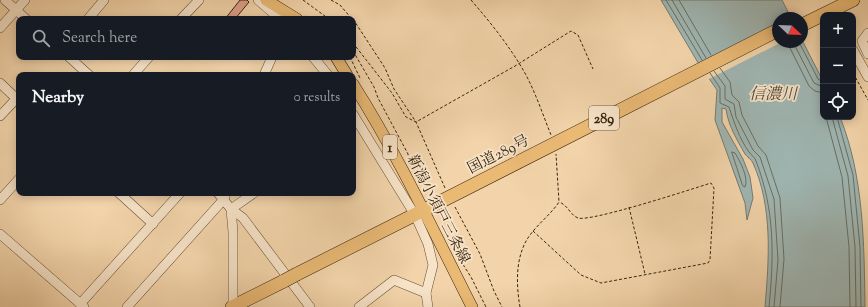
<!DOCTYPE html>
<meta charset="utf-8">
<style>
body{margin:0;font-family:"Sorts Mill Goudy","Noto Serif JP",serif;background:#20242c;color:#f1f3f6}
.controls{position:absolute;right:12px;top:12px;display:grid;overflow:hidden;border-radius:8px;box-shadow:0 2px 10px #0003}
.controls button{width:36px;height:36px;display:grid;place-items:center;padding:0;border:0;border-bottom:1px solid #363941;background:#171b24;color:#f1f3f6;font:20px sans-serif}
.compass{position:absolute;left:772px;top:12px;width:36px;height:36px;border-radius:50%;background:#171b24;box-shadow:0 2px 10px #0003;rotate:113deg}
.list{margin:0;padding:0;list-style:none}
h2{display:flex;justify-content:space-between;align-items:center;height:52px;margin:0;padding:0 16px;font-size:17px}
h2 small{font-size:13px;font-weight:400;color:#9ea1a6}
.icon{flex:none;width:22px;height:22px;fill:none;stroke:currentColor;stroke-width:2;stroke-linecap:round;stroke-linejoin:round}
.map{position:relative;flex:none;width:868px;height:307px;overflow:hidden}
.search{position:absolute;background:#171b24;box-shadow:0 2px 10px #0003;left:16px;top:16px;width:340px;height:44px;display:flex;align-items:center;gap:10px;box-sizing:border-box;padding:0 14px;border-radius:8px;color:#9ea1a6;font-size:15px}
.panel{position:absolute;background:#171b24;box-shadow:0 2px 10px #0003;left:16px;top:72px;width:340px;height:124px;border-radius:8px}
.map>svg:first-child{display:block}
.water{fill:#9fb6b3;stroke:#757c71}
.pier{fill:#f3d4aa}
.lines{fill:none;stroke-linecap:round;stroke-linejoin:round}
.shore{stroke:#6b6e60;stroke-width:1}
.building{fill:#e1a08b;stroke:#37250e}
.minor-casing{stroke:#665135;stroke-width:10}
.major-casing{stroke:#37250e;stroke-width:12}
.highway-casing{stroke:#37250e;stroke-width:14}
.path{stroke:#37250e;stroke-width:1;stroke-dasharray:3 2;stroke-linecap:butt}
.minor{stroke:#f7e3c8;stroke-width:9}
.major{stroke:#eaba75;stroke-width:11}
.highway{stroke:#eaba75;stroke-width:13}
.highway-bridge-casing{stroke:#37250e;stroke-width:14;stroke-linecap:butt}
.highway-bridge{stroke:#eaba75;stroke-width:13}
.labels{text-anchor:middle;stroke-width:3.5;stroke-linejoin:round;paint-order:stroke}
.shield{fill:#f7e3c8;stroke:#715e46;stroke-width:1}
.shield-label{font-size:14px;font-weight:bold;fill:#37250e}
.street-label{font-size:15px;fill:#37250e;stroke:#f7e3c8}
.water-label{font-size:16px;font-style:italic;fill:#514937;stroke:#f7e3c8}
</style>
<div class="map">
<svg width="868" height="307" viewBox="0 0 868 307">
<rect width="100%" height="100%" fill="#f3d4aa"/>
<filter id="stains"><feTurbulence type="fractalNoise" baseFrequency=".005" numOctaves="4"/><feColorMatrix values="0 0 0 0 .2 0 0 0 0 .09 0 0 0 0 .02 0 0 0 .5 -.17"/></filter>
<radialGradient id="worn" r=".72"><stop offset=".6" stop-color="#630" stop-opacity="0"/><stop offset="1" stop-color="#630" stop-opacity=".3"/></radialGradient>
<!-- water -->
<path class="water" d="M661 0H782L791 18H778V42H802V40L823 81V117H840C864 177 864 243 865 307H765C769 259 773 208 753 163 751 159 747 157 745 154 737 140 728 125 726 109L722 108V122L743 159 750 177 753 198 747 220 745 203 715 120 717 90 697 61Z"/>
<!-- pier -->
<polygon class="pier" points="778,23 778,42 782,42 707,80 697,65"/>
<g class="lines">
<!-- shore -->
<g class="shore">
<polyline points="666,0 702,60"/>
<polyline points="672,0 706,58"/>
<polyline points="679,0 711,55"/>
<polyline points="787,42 809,86 815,91 823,93"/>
<polyline points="793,42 814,83 823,87"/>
<polyline points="799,42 818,79 823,82"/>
<polyline points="720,68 730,82 732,95 739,102 742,115 758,146 766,155 780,198 784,259 780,307"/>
<polyline points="714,71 725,86 725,99 734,104 736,117 753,150 760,157 774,199 778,260 774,307"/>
<path d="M710 73 720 88V103L729 107C734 122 739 138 749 152 751 155 755 157 756 161 775 210 774 256 769 307"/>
<polyline points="826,117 842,177 849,247 850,307"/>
<polyline points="832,117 848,176 855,247 856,307"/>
<polyline points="837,117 853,175 860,247 861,307"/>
<path d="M732 152 735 153C740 161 749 178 745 187L743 186Z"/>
</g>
</g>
<!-- building -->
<polygon class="building" points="240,0 247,0 249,2 235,19 225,19"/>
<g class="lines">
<defs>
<g id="minor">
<polyline points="5,0 26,19"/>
<polyline points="258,0 280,19"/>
<polyline points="88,19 104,0"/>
<polyline points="181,19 199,0"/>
<polyline points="0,28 25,0"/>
<polyline points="868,33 862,41 868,54"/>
<polyline points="853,50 868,77"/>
<polyline points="69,57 89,75"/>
<polyline points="313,57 328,75"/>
<polyline points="133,75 149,57"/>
<polyline points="264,75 272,57"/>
<polyline points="0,83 19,101"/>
<polyline points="353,114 415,215 428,244 433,265 426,293 428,307"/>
<polyline points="0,116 17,98"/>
<polyline points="119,193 153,224"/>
<polyline points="218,193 231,209 233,232 233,307"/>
<polyline points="254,193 231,209 243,218 310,307"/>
<polyline points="0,200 19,179"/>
<polyline points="0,234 84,307"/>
<polyline points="80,304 180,193"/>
<polyline points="127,307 224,199 226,193"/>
<polyline points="359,307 394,280 426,293"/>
</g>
<g id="major">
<polyline points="266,0 297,19"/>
<polyline points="336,57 347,75"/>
<path d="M353 84C398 155 434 232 472 307"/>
</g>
<g id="highway">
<polyline points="802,25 853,0"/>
<polyline points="297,274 430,207"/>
<polyline points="232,307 284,281"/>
</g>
</defs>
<!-- minor casing -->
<use href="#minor" class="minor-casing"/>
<!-- major casing -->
<use href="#major" class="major-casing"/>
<!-- highway casing -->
<use href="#highway" class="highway-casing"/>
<!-- path -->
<g class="path">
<polyline points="303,0 329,19"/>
<polyline points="331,0 340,5 352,19"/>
<path d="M471 0C491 23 511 48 526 75 536 94 543 115 551 135"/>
<polyline points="305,16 309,19"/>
<polyline points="353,19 385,68 394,89 416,122 445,188"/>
<polyline points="353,43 392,93 406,117 416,122 515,66 571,31 578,35 593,69"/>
<polyline points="353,51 374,87 378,98 408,154 409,162"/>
<polyline points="350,57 360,78"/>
<polyline points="853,73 868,100"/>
<polyline points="455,207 480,254 494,291 502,307"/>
<polyline points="629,207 645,274"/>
<path d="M533 231 581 275 601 283 708 263 710 260 714 188 711 183C692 189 591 222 578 218 570 215 568 205 559 202"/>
<polyline points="455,252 471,277 486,307"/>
<path d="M520 307C516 284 515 255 530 235 539 223 551 214 559 202L556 154"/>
</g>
<!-- minor -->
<use href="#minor" class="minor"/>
<!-- major -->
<use href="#major" class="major"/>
<!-- highway -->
<use href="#highway" class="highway"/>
<defs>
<g id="highway-bridge">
<polyline points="430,207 778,30"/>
<polyline points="284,281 297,274"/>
</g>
</defs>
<!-- highway-bridge casing -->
<use href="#highway-bridge" class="highway-bridge-casing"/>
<!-- highway-bridge -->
<use href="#highway-bridge" class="highway-bridge"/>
</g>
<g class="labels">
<!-- shield labels -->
<g class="shield">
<rect x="589" y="106" width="30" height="24" rx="3"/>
<rect x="383" y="135" width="14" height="24" rx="3"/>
</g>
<g class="shield-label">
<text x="604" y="123">289</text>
<text x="390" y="152">1</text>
</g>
<!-- street labels -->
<g class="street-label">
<text transform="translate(498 154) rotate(-27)" y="5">国道289号</text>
<text transform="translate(439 209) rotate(63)" y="5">新潟小須戸三条線</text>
</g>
<!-- water labels -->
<g class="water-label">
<text x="773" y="99">信濃川</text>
</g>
</g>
<rect width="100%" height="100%" filter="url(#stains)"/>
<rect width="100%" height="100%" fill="url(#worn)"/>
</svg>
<div class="controls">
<button>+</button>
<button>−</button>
<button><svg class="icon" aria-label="locate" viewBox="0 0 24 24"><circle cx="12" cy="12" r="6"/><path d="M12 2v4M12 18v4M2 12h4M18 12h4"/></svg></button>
</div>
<svg class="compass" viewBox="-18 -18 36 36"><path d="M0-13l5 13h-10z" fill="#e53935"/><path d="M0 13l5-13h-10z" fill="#9ea1a6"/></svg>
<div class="search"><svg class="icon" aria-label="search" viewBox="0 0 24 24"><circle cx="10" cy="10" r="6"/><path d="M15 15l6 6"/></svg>Search here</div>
<section class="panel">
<h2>Nearby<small>0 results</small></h2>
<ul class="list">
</ul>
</section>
</div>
